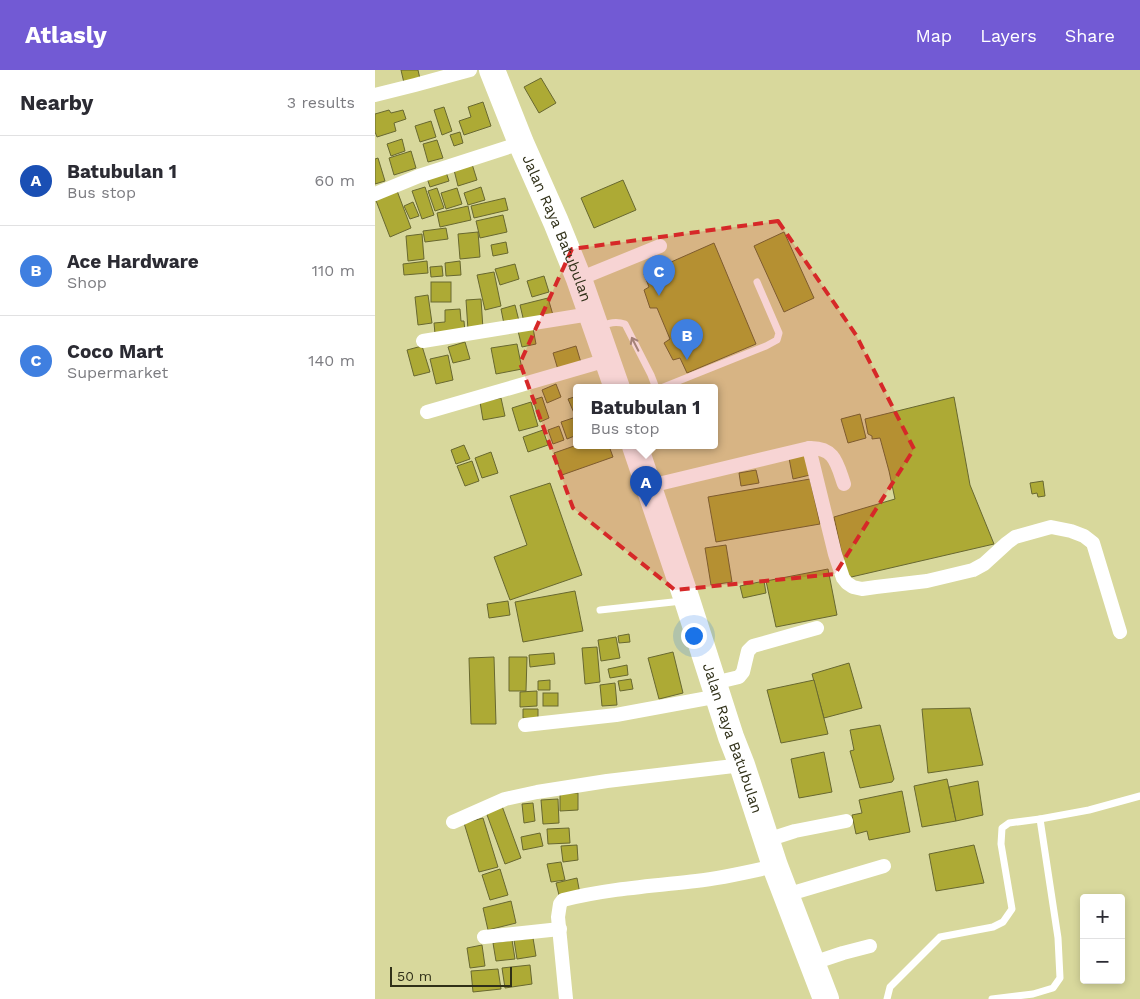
<!DOCTYPE html>
<meta charset="utf-8">
<style>
body{margin:0;font-family:"Work Sans",sans-serif;background:#f7f7f7;color:#2b2b33}
.controls{position:absolute;right:15px;bottom:15px;display:grid;overflow:hidden;border-radius:5px;box-shadow:0 2px 8px #0003}
.controls button{width:45px;height:45px;display:grid;place-items:center;padding:0;border:0;border-bottom:1px solid #e1e1e2;background:#fff;color:#2b2b33;font:25px sans-serif}
.scale{position:absolute;left:15px;bottom:12px;width:122px;box-sizing:border-box;padding-left:5px;border:2px solid #303018;border-top:0;font-size:14px;line-height:18px;white-space:nowrap;color:#303018;-webkit-text-stroke:4px #d8d89c;paint-order:stroke}
.you{position:absolute;left:318px;top:565px;width:18px;height:18px;margin:-12px;border:4px solid #fff;border-radius:50%;background:#1a73e8;box-shadow:0 0 0 8px #1a73e833}
.badge{display:grid;place-items:center;width:32px;height:32px;border-radius:50%;background:#725ad4;color:#fff;font-size:16px;font-weight:700}
.pin{position:absolute;translate:-50% -41px;filter:drop-shadow(0 1px 2px #0008)}
.pin::after{content:'';position:absolute;top:26px;width:18px;height:15px;background:inherit;clip-path:polygon(0 0,100% 0,50% 100%)}
.popup{position:absolute;left:198px;top:314px;width:145px;height:65px;box-sizing:border-box;display:grid;place-content:center;border-radius:5px;background:#fff;filter:drop-shadow(0 1px 4px #0005);font-size:16px;white-space:nowrap;color:#7c7c81}
.popup b{font-size:19px;color:#2b2b33}
.popup::after{content:'';position:absolute;left:50%;top:100%;margin-left:-10px;border:10px solid transparent;border-top-color:#fff}
.list{margin:0;padding:0;list-style:none}
h2{display:flex;justify-content:space-between;align-items:center;height:65px;margin:0;padding:0 20px;font-size:21px}
h2 small{font-size:16px;font-weight:400;color:#7c7c81}
.list li{display:grid;grid-template-columns:32px 1fr auto;gap:15px;align-items:center;box-sizing:border-box;height:90px;padding:0 20px;border-top:1px solid #e1e1e2}
.list b{display:block;font-size:19px;white-space:nowrap}
.list p{margin:0;font-size:16px;white-space:nowrap;color:#7c7c81}
.list em{font-size:16px;font-style:normal;color:#7c7c81}
.map{position:relative;flex:none;width:765px;height:929px;overflow:hidden}
header{display:flex;align-items:center;gap:30px;box-sizing:border-box;height:70px;padding:0 25px;background:#725ad4;color:#fff}
header strong{font-size:24px}
nav{display:flex;gap:28px;margin-inline-start:auto;font-size:18px}
main{display:flex}
aside{flex:1;background:#fff}
.map>svg:first-child{display:block}
.building{fill:#adaa35;stroke:#686830}
.lines{fill:none;stroke-linecap:round;stroke-linejoin:round}
.lane{stroke:#fff;stroke-width:7}
.street{stroke:#fff;stroke-width:14}
.highway{stroke:#fff;stroke-width:26}
.oneway{stroke:#98988c}
.marked{fill:#d62828;fill-opacity:0.2;stroke:#d62828;stroke-width:4;stroke-dasharray:10 6;stroke-linejoin:round}
.labels{text-anchor:middle;stroke-width:4;stroke-linejoin:round;paint-order:stroke}
.street-label{font-size:15px;fill:#303018;stroke:#d8d89c}
</style>
<header>
<strong>Atlasly</strong>
<nav><a>Map</a><a>Layers</a><a>Share</a></nav>
</header>
<main>
<aside>
<h2>Nearby<small>3 results</small></h2>
<ul class="list">
<li><span class="badge" style="background:#1a4fb4">A</span><div><b>Batubulan 1</b><p>Bus stop</p></div><em>60 m</em></li>
<li><span class="badge" style="background:#3f7fe0">B</span><div><b>Ace Hardware</b><p>Shop</p></div><em>110 m</em></li>
<li><span class="badge" style="background:#3f7fe0">C</span><div><b>Coco Mart</b><p>Supermarket</p></div><em>140 m</em></li>
</ul>
</aside>
<div class="map">
<svg width="765" height="929" viewBox="0 0 765 929">
<rect width="100%" height="100%" fill="#d8d89c"/>
<!-- building -->
<g class="building">
<polygon points="26,0 43,0 45,9 29,13"/>
<polygon points="166,8 181,33 164,43 149,17"/>
<polygon points="108,32 116,56 89,65 84,51 96,47 93,37"/>
<polygon points="69,37 77,61 67,65 59,40"/>
<polygon points="14,40 16,43 28,40 31,49 19,53 21,61 2,67 0,62 0,44"/>
<polygon points="56,51 61,67 45,72 40,56"/>
<polygon points="85,62 88,73 79,76 75,65"/>
<polygon points="27,69 30,81 16,86 12,74"/>
<polygon points="62,70 68,88 53,92 48,74"/>
<polygon points="36,81 41,98 19,105 14,88"/>
<polygon points="3,88 10,111 0,114 0,89"/>
<polygon points="97,94 102,110 83,116 79,100"/>
<polygon points="71,102 74,111 55,117 52,108"/>
<polygon points="248,110 261,140 219,158 206,128"/>
<polygon points="50,117 59,145 47,149 37,121"/>
<polygon points="106,117 110,130 93,135 89,123"/>
<polygon points="21,118 36,158 15,167 0,128"/>
<polygon points="62,118 69,138 60,141 53,121"/>
<polygon points="82,118 87,134 71,139 66,123"/>
<polygon points="130,128 133,140 99,148 96,136"/>
<polygon points="38,132 44,146 35,149 29,136"/>
<polygon points="93,136 96,150 65,157 62,143"/>
<polygon points="128,145 132,162 105,168 101,151"/>
<polygon points="71,158 73,169 50,172 48,161"/>
<polygon points="103,162 105,187 85,189 83,164"/>
<polygon points="409,162 439,228 409,242 379,176"/>
<polygon points="47,164 49,189 33,191 31,166"/>
<polygon points="131,172 133,183 118,186 116,175"/>
<polygon points="339,173 381,274 312,303 305,288 298,290 289,273 295,269 282,238 275,238 269,220 274,217 269,204"/>
<polygon points="52,191 53,203 29,205 28,194"/>
<polygon points="85,191 86,205 71,206 70,193"/>
<polygon points="140,194 144,209 125,215 120,199"/>
<polygon points="67,196 68,206 56,207 55,197"/>
<polygon points="119,202 126,236 110,240 102,205"/>
<polygon points="169,206 174,222 157,227 152,211"/>
<rect x="56" y="212" width="20" height="20"/>
<polygon points="53,225 57,253 43,255 40,227"/>
<polygon points="173,228 178,245 149,252 145,235"/>
<polygon points="106,229 108,259 93,260 91,230"/>
<polygon points="140,235 144,251 129,254 126,239"/>
<polygon points="85,239 86,251 89,251 90,262 60,264 59,253 70,252 70,240"/>
<polygon points="158,258 161,274 147,277 143,261"/>
<polygon points="90,272 95,289 78,293 73,277"/>
<polygon points="142,274 147,299 121,304 116,278"/>
<polygon points="47,276 55,302 39,306 32,280"/>
<polygon points="201,276 207,296 184,303 178,283"/>
<polygon points="73,285 78,310 61,314 55,289"/>
<polygon points="181,314 186,327 172,333 167,320"/>
<polygon points="202,326 202,342 199,343 193,329"/>
<polygon points="167,327 174,348 165,352 158,330"/>
<polygon points="579,327 595,415 619,474 472,508 459,447 520,429 514,401 505,368 497,369 497,366 493,364 490,349"/>
<polygon points="126,328 130,346 108,350 105,332"/>
<polygon points="156,332 163,356 144,361 137,338"/>
<polygon points="485,344 491,368 473,373 466,349"/>
<polygon points="201,347 202,351 202,365 192,369 186,352"/>
<polygon points="184,356 189,370 178,374 173,360"/>
<polygon points="168,360 173,375 153,382 148,367"/>
<polygon points="89,375 95,389 81,394 76,380"/>
<polygon points="202,375 234,376 238,387 187,405 179,383"/>
<polygon points="116,382 123,403 107,408 100,388"/>
<polygon points="431,385 435,405 418,409 414,388"/>
<polygon points="97,391 104,411 90,416 82,396"/>
<polygon points="381,400 384,413 366,416 364,403"/>
<polygon points="435,409 445,454 341,472 333,427"/>
<polygon points="668,411 670,426 663,427 662,423 657,424 655,413"/>
<polygon points="175,413 207,505 135,530 119,487 152,475 135,426"/>
<polygon points="351,475 357,512 336,515 330,478"/>
<polygon points="453,499 462,545 401,557 391,511"/>
<polygon points="389,511 391,523 368,528 365,516"/>
<polygon points="200,521 208,561 148,572 140,532"/>
<polygon points="133,531 135,545 114,548 112,534"/>
<polygon points="254,564 255,572 244,573 243,566"/>
<polygon points="241,567 245,588 226,591 223,570"/>
<polygon points="222,577 225,612 210,614 207,578"/>
<polygon points="298,582 308,623 284,629 273,588"/>
<polygon points="179,583 180,594 155,597 154,585"/>
<polygon points="119,587 121,654 96,654 94,588"/>
<polygon points="134,587 152,587 151,621 134,621"/>
<polygon points="474,593 487,638 449,648 437,604"/>
<polygon points="252,595 253,605 235,608 233,599"/>
<polygon points="256,609 258,619 245,621 243,611"/>
<polygon points="175,610 175,620 163,620 163,611"/>
<polygon points="439,610 453,664 406,673 392,620"/>
<polygon points="240,613 242,635 227,636 225,615"/>
<polygon points="162,621 162,636 145,637 145,622"/>
<rect x="168" y="623" width="15" height="13"/>
<polygon points="595,638 608,695 553,703 547,639"/>
<polygon points="148,639 163,639 163,649 148,648"/>
<polygon points="505,655 519,709 517,712 485,718 475,681 479,680 475,660"/>
<polygon points="449,682 457,722 424,728 416,689"/>
<polygon points="572,709 581,751 547,757 539,716"/>
<polygon points="603,711 608,745 581,751 574,717"/>
<polygon points="527,721 535,762 494,770 492,761 481,764 477,745 487,743 484,730"/>
<polygon points="185,723 203,723 203,740 185,741"/>
<polygon points="183,729 184,753 168,754 166,730"/>
<polygon points="158,733 160,751 149,753 147,734"/>
<polygon points="127,736 146,788 130,794 111,742"/>
<polygon points="108,748 123,797 104,802 89,753"/>
<polygon points="194,758 195,773 173,774 172,759"/>
<polygon points="165,763 168,776 148,780 146,767"/>
<polygon points="202,775 203,790 188,792 186,776"/>
<polygon points="599,775 609,813 561,821 554,784"/>
<polygon points="186,792 190,810 176,812 172,794"/>
<polygon points="125,799 133,825 115,830 107,805"/>
<polygon points="202,808 205,824 185,829 181,813"/>
<polygon points="136,831 141,853 113,860 108,838"/>
<polygon points="158,868 161,886 142,889 139,870"/>
<polygon points="137,870 140,889 121,891 118,873"/>
<polygon points="107,875 110,896 95,898 92,878"/>
<polygon points="155,895 157,914 130,918 127,898"/>
<polygon points="123,899 126,919 98,922 96,901"/>
</g>
<g class="lines">
<!-- lane -->
<g class="lane">
<path d="M225 256C234 253 241 251 250 254L276 305 281 318"/>
<polyline points="286,318 391,276 402,270 404,263 382,212"/>
<polyline points="225,540 307,531"/>
<polyline points="512,929 515,917 565,867 618,857 628,852 637,839 626,774 627,758 634,753 665,749 714,740 765,726"/>
<polyline points="617,929 658,924 678,918 685,908 683,868 665,749"/>
</g>
<!-- street -->
<g class="street">
<polyline points="0,25 40,15 95,0"/>
<polyline points="0,124 44,106 146,73"/>
<polyline points="204,209 285,176"/>
<polyline points="48,271 215,244"/>
<polyline points="52,342 232,290"/>
<polyline points="434,378 460,484 468,508 472,513 478,517 487,519 501,517 552,511 598,500 609,494 632,473 640,467 676,457 696,461 709,466 718,473 745,562"/>
<path d="M275 416 434 378C460 377 462 394 469 414"/>
<polyline points="339,613 364,607 368,602 373,581 378,576 442,558"/>
<polyline points="150,655 241,645 344,626"/>
<polyline points="78,752 130,729 162,722 232,711 367,695"/>
<polyline points="392,770 420,761 471,751"/>
<polyline points="411,825 509,796"/>
<polyline points="109,867 185,859"/>
<polyline points="438,893 468,883 495,876"/>
<path d="M191 929 183 847 185 834 188 830C232 819 276 816 321 811 348 808 374 802 400 796"/>
</g>
<!-- highway -->
<g class="highway">
<path id="s1" d="M117 0 146 73 181 152 204 209 242 318"/>
<path id="s2" d="M260 376 312 530 356 667 367 695 400 796 451 929"/>
</g>
</g>
<!-- one-way arrows -->
<defs><path id="oneway-shaft" d="M-6 0H5M1.5-3L5.5 0L1.5 3" fill="none" stroke-width="1.6" stroke-linecap="round" stroke-linejoin="round" transform="scale(1.25)"/></defs>
<use class="oneway" href="#oneway-shaft" transform="translate(260 274) rotate(-117)"/>
<!-- marked area -->
<path class="marked" d="M403 151 481 265 539 379 460 504 300 520 198 438 145 293 197 179Z"/>
<g class="labels">
<!-- street labels -->
<g class="street-label">
<text dy="5" stroke="none"><textPath href="#s1" startOffset="171">Jalan Raya Batubulan</textPath></text>
<text dy="5" stroke="none"><textPath href="#s2" startOffset="308">Jalan Raya Batubulan</textPath></text>
</g>
</g>
</svg>
<div class="controls">
<button>+</button>
<button>−</button>
</div>
<div class="scale">50 m</div>
<div class="you"></div>
<div class="pin badge" style="left:271px;top:437px;background:#1a4fb4">A</div>
<div class="popup"><b>Batubulan 1</b>Bus stop</div>
<div class="pin badge" style="left:312px;top:290px;background:#3f7fe0">B</div>
<div class="pin badge" style="left:284px;top:226px;background:#3f7fe0">C</div>
</div>
</main>
